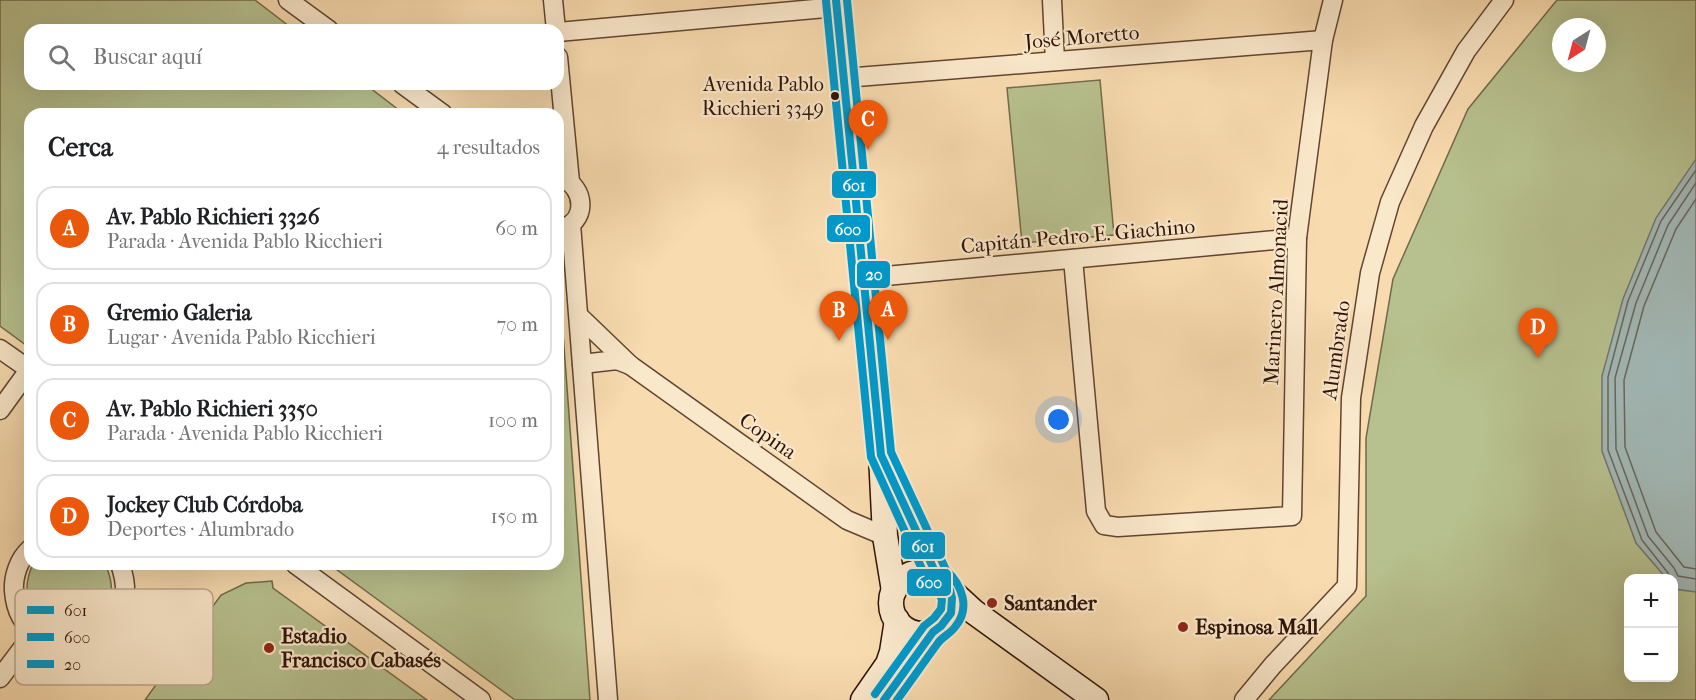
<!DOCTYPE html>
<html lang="es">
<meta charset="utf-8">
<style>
body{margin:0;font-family:"IM FELL French Canon",serif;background:#f2f2f2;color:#202124}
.controls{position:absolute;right:18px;bottom:18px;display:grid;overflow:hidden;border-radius:12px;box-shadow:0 6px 24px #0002}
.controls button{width:54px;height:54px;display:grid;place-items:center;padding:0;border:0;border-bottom:2px solid #e0e0e0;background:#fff;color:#202124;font:30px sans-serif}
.compass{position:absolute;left:1552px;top:18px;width:54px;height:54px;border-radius:50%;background:#fff;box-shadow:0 6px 24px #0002;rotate:216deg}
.you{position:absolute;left:1059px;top:420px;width:21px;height:21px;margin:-15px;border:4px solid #fff;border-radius:50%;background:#1a73e8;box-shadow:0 0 0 9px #1a73e833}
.badge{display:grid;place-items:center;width:39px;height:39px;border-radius:50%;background:#ea580c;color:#fff;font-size:20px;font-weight:700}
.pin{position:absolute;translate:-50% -50px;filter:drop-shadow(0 2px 3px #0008)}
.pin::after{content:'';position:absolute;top:32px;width:21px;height:18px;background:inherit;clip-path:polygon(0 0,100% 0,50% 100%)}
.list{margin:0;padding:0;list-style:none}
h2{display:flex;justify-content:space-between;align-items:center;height:78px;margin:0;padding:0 24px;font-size:26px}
h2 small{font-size:20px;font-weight:400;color:#757577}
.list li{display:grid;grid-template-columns:39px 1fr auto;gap:18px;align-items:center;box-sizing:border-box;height:84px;margin:0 12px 12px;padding:0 12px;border:2px solid #e0e0e0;border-radius:18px}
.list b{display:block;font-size:22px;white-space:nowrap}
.list p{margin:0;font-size:20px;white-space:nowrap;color:#757577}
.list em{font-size:20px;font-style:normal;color:#757577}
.icon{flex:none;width:33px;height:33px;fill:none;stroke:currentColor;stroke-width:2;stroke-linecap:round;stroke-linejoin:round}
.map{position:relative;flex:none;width:1696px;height:700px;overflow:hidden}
.search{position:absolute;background:#fff;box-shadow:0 6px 24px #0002;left:24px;top:24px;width:540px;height:66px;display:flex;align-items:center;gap:15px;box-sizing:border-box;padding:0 21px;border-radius:18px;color:#757577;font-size:22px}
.panel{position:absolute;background:#fff;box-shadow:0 6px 24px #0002;left:24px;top:108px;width:540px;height:462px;border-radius:18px}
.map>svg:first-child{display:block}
.green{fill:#b7c18f;stroke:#736a4b;stroke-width:1.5;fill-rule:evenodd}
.water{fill:#a2b8b6;stroke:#747670;stroke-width:1.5}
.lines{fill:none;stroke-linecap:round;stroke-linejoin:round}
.shore{stroke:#68665e;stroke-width:1.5}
.minor-casing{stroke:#614531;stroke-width:21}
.secondary-casing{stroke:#2f1307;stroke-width:27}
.minor{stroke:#fae8cb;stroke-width:18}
.secondary{stroke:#fae8cb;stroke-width:24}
.bus-1-casing{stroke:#fae8cb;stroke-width:12}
.bus-2-casing{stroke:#fae8cb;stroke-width:12}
.bus-3-casing{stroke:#fae8cb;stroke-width:12}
.bus-1{stroke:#0099cb;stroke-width:8}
.bus-2{stroke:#0099cb;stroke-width:8}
.bus-3{stroke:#0099cb;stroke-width:8}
.bus-dot{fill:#2f1307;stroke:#fae8cb;stroke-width:2}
.poi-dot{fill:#8f2418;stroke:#fae8cb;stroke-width:2}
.labels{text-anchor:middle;stroke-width:4.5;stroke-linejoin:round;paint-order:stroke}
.bus-label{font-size:20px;fill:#2f1307;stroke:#fae8cb;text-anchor:end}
.street-label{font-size:21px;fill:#2f1307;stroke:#fae8cb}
.poi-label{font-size:21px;font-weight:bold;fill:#2f1307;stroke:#fae8cb;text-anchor:start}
.key{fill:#fae8cb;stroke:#bda890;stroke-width:1.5}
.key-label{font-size:16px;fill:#2f1307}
.line-badge{stroke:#fae8cb;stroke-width:2}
.badge-label{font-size:16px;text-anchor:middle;font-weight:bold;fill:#fff}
</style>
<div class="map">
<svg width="1696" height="700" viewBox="0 0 1696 700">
<rect width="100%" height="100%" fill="#f8dbaf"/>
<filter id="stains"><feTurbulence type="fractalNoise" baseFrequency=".00333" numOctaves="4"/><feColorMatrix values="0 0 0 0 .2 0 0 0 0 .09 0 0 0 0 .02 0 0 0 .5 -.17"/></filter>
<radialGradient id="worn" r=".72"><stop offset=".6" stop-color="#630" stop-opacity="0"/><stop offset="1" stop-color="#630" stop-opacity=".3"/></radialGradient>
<!-- green -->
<g class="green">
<polygon points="0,0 255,0 294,30 30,30 30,84 365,84 404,114 30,114 30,348 0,326"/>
<path d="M1557 0H1696V700H1269L1366 596V438L1393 279 1468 109ZM1561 27H1597V63H1561ZM1628 578H1674V678H1628Z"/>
<polygon points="1100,80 1114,235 1022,243 1007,88"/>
<polygon points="558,265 590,700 515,700 329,564 558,564"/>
<path d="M33 564H105C134 624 56 655 32 608 24 593 26 579 33 564Z"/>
<polygon points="272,581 273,588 427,700 145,700 221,595 246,583"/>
</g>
<!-- water -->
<polygon class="water" points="1696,159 1696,592 1674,589 1674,578 1666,578 1636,543 1602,451 1602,376 1623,299 1656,218"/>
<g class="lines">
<!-- shore -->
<g class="shore">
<polyline points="1696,183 1668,225 1636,303 1615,378 1616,449 1648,536 1674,568 1678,576 1696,579"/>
<polyline points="1696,199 1676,229 1644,306 1624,380 1625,447 1656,532 1684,567 1696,569"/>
<polyline points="1670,578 1668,573 1642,540 1608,450 1608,377 1628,301 1661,221 1696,170"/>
</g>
<defs>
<g id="minor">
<polyline points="288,0 329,30"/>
<polyline points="553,0 556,30"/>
<polyline points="1052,0 1055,61"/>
<polyline points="558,32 837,7"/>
<polyline points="558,57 570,182"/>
<polyline points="844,78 1323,40"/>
<polyline points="402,84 443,114"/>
<polyline points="571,224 608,700"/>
<path d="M558 230C588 224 587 187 560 177"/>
<polyline points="1073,259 1096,511 1104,525 1118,527 1292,516 1297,238 1323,40 1333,0"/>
<polyline points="864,278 1297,238"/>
<polyline points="579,316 630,365 847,520 885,536"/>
<polyline points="0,349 30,370"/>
<polyline points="582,364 617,360 630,365"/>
<polyline points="0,410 29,370"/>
<path d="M30 549C19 559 13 576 14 591 20 675 152 653 120 564"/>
<polyline points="295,564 481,700"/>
<polyline points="0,678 34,633"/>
<polyline points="1244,700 1273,665 1347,586 1351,398 1370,273 1390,202 1424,126 1466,51 1504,0"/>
</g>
<g id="secondary">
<polyline points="836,0 881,455 885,536 894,591"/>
<polyline points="886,466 937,576"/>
<circle cx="922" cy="603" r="31"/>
<polyline points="950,590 974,612 1096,700"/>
<polyline points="863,700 888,664 892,652 897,620"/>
<polyline points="884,700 933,632"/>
</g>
</defs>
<!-- minor casing -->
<use href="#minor" class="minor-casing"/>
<!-- secondary casing -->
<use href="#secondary" class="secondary-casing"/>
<!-- minor -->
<use href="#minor" class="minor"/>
<!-- secondary -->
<use href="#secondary" class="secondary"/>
<defs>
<polyline id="bus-1" points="836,0 881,455 937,576 950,590 952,598 951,613 941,626 933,632 884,700"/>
<polyline id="bus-2" points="826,1 871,457 927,580 940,595 942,600 941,609 934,618 924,626 875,694"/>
<path id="bus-3" d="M847 0 891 452 946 570C962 585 971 608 955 627 950 634 942 637 938 643 924 662 911 681 897 700"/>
</defs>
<!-- bus-1 casing -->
<use href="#bus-1" class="bus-1-casing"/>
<!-- bus-2 casing -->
<use href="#bus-2" class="bus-2-casing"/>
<!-- bus-3 casing -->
<use href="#bus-3" class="bus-3-casing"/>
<!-- bus-1 -->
<use href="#bus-1" class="bus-1"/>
<!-- bus-2 -->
<use href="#bus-2" class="bus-2"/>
<!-- bus-3 -->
<use href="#bus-3" class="bus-3"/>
</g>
<!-- markers -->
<circle class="bus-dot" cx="835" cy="96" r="5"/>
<g class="poi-dot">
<circle cx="992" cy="603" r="6"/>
<circle cx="1183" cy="627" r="6"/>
<circle cx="269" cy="648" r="6"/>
</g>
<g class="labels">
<!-- bus labels -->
<g class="bus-label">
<text x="824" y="91">Avenida Pablo<tspan x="824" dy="24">Ricchieri 3349</tspan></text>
</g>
<!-- street labels -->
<g class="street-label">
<text transform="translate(1082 37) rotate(-5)" y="7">José Moretto</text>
<text transform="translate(1078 236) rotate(-5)" y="7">Capitán Pedro E. Giachino</text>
<text transform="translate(1276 292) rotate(-87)" y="7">Marinero Almonacid</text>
<text transform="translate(1336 350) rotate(-82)" y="7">Alumbrado</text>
<text transform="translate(768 436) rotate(35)" y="7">Copina</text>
</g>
<!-- poi labels -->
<g class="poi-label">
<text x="1004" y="610">Santander</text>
<text x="1195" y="634">Espinosa Mall</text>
<text x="281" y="643">Estadio<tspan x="281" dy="24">Francisco Cabasés</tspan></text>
</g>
</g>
<!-- legend -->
<rect x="15" y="589" width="198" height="96" rx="9" class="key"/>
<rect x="27" y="606" width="27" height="8" fill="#0099cb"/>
<rect x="27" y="633" width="27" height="8" fill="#0099cb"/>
<rect x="27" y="660" width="27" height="8" fill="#0099cb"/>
<g class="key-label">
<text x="64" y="616">601</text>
<text x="64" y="643">600</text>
<text x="64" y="670">20</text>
</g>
<g class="line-badge">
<rect x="831" y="170" width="46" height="29" rx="6" fill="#0099cb"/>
<rect x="826" y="214" width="45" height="29" rx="6" fill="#0099cb"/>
<rect x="856" y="260" width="35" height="29" rx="6" fill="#0099cb"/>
<rect x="900" y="531" width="46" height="29" rx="6" fill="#0099cb"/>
<rect x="906" y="568" width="46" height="29" rx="6" fill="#0099cb"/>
</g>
<g class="badge-label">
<text x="854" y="191">601</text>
<text x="848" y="235">600</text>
<text x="874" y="280">20</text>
<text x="923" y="552">601</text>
<text x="929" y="588">600</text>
</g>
<rect width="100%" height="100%" filter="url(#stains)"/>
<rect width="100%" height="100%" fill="url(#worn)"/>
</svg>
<div class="controls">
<button>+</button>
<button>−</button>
</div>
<svg class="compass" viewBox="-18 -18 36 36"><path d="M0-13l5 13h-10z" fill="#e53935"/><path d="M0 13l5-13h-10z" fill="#757577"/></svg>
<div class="you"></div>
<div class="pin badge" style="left:888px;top:340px">A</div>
<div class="pin badge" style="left:839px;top:341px">B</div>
<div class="pin badge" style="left:868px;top:150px">C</div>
<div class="pin badge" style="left:1538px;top:358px">D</div>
<div class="search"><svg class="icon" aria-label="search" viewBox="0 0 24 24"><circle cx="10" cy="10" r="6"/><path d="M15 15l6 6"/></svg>Buscar aquí</div>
<section class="panel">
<h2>Cerca<small>4 resultados</small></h2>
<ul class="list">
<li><span class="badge">A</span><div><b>Av. Pablo Richieri 3326</b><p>Parada · Avenida Pablo Ricchieri</p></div><em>60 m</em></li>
<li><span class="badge">B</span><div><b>Gremio Galeria</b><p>Lugar · Avenida Pablo Ricchieri</p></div><em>70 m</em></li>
<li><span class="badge">C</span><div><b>Av. Pablo Richieri 3350</b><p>Parada · Avenida Pablo Ricchieri</p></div><em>100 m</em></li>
<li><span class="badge">D</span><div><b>Jockey Club Córdoba</b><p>Deportes · Alumbrado</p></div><em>150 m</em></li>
</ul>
</section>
</div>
